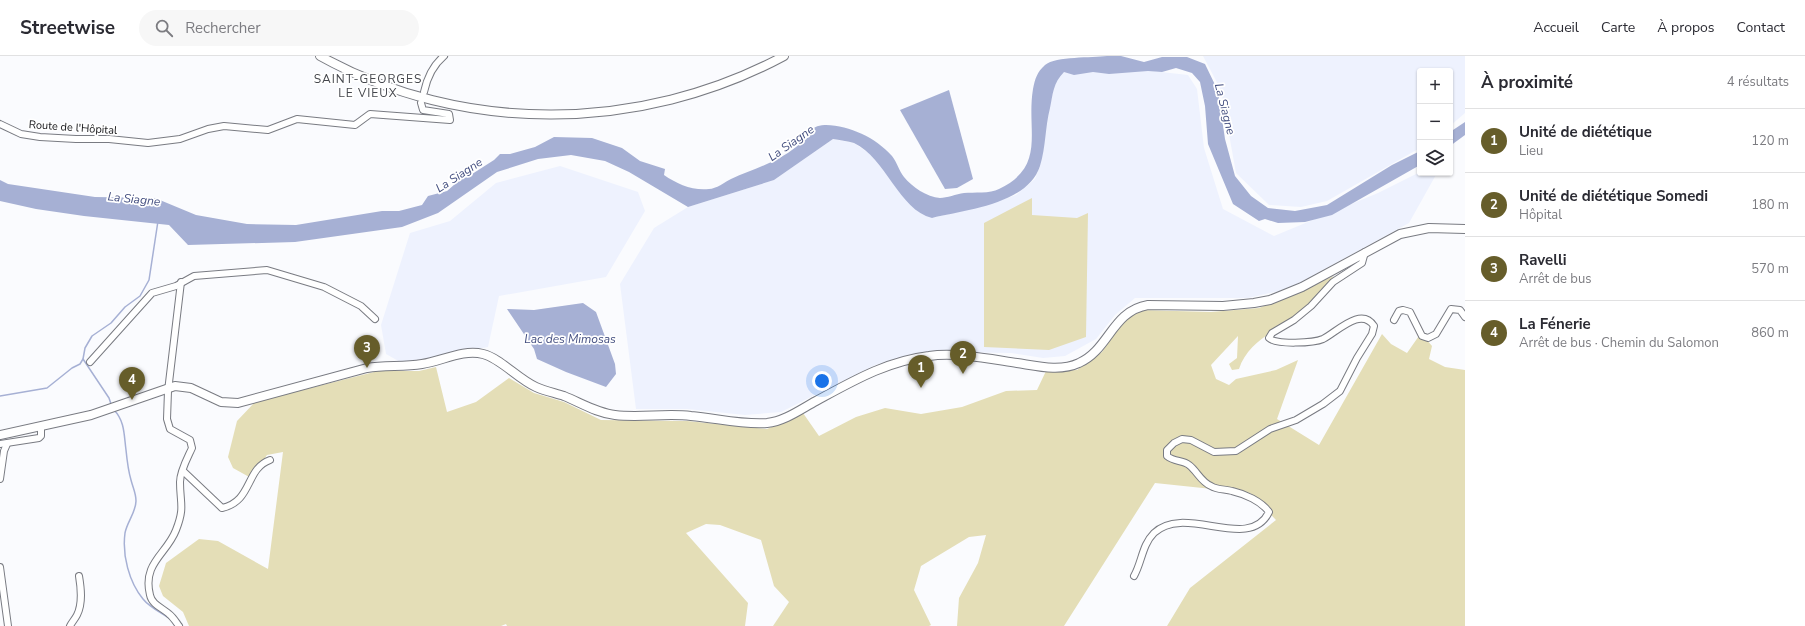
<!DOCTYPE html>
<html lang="fr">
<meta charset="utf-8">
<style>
body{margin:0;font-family:"Nunito Sans",sans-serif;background:#f7f7f7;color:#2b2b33}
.controls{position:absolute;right:12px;top:12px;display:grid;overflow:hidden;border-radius:4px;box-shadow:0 1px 3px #0004}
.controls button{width:36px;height:36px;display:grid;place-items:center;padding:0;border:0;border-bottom:1px solid #e1e1e2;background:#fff;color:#2b2b33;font:20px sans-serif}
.you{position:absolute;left:822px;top:325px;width:14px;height:14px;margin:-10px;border:3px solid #fff;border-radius:50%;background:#1a73e8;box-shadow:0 0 0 6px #1a73e833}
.badge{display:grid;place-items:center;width:26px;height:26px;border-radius:50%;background:#665d2a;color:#fff;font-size:13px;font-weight:700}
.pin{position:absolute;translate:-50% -33px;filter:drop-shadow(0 1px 2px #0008)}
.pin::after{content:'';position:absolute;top:21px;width:14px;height:12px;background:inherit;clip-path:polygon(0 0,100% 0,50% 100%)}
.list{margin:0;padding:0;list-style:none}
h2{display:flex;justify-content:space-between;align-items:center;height:52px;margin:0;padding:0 16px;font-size:17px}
h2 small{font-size:13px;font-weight:400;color:#7c7c81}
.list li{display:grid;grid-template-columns:26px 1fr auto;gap:12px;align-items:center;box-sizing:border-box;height:64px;padding:0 16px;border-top:1px solid #e1e1e2}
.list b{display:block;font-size:15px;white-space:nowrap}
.list p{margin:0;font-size:13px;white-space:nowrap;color:#7c7c81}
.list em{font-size:13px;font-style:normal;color:#7c7c81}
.icon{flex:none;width:22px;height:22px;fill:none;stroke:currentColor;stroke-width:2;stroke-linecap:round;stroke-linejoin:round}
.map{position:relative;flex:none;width:1465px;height:570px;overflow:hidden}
header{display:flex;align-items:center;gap:24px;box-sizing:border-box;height:56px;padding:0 20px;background:#fff;border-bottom:1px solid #e1e1e2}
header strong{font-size:19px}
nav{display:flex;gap:22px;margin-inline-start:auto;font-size:14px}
.search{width:280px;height:36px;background:#f7f7f7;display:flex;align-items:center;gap:10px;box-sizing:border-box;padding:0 14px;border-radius:22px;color:#7c7c81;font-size:15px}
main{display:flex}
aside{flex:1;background:#fff}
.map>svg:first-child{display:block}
.built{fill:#eef2fe}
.green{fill:#e4deb7}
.water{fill:#a6b0d4}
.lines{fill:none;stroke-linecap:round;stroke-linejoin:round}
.stream{stroke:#a6b0d4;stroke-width:1.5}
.street-casing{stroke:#797b82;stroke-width:8}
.secondary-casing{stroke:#797b82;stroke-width:10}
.street{stroke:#fff;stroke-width:6}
.secondary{stroke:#fff;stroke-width:8}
.labels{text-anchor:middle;stroke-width:3.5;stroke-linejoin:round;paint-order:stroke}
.street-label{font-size:11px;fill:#131316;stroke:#fff}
.neighbourhood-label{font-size:12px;letter-spacing:1px;fill:#44464c;stroke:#fff}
.water-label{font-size:12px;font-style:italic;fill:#444f80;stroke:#fff}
</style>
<header>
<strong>Streetwise</strong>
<div class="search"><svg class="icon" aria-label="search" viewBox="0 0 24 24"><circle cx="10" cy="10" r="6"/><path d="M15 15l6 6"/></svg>Rechercher</div>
<nav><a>Accueil</a><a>Carte</a><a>À propos</a><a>Contact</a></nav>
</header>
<main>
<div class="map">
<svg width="1465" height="570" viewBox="0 0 1465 570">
<rect width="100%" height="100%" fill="#fafbfe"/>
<!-- built -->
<g class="built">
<polygon points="1203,0 1465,0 1465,57 1450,70 1450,15 1420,15 1420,92 1327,145 1301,151 1269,149 1236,117 1221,34"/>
<polygon points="1071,6 1188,19 1197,33 1204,92 1223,153 1274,180 1378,137 1420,116 1437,117 1409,167 1288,233 1248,242 1135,242 1115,259 1096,283 1065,300 1043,302 1011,297 944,296 908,299 875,309 781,356 745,359 687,353 636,353 620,228 654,172 688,151 774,124 833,83 854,87 870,98 900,135 932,162 983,150 1016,139 1035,123 1040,110 1048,58 1056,24"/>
<polygon points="560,110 638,136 645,155 606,221 499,240 488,291 402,307 386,298 381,269 410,177 450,165 496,127"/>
</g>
<!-- green -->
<g class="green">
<polygon points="1032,142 1032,159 1077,162 1088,157 1086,281 1049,294 984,291 984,167"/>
<path d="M1334 220C1323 233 1311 246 1298 257 1277 275 1248 285 1239 313L1232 314 1229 308 1237 302 1238 280 1211 309 1216 323 1229 329 1236 323 1276 314 1298 304 1277 363 1319 389 1382 278 1391 288 1407 297 1421 277 1432 290 1429 303 1445 311 1465 314V570H1167L1190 532 1276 464 1250 437 1155 427 1064 570H957L959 542 978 507 986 479 969 481 921 510 914 534 931 569 929 570H773L789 546 774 530 761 484 720 469 706 468 686 477 748 547 745 570H507L506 568 501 570H189L183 556 163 540 159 530 166 507 199 483 218 485 268 513 283 396 267 399 251 422 233 412 228 401 237 365 255 346 378 315H419L436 311 447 356 476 346 509 322 534 337 564 346 601 364 687 365 767 373 803 357 819 380 856 361 885 352 921 358 962 351 1006 335 1037 334 1046 315 1077 314 1102 296 1122 266 1141 254 1211 256 1259 252Z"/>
</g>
<!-- water -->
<g class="water">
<path d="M1107 0H1121L1144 6 1162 1H1187L1205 8 1218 35 1225 83 1235 120 1251 140 1268 152 1295 155 1327 149 1392 109 1420 95V109L1332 159 1305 166 1278 167 1265 163 1259 165 1233 148 1208 88 1205 50 1200 26 1192 17 1176 12 1162 16 1148 15 1109 18 1093 16 1074 19 1064 16C1053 27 1053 38 1050 52 1045 71 1046 91 1040 110 1028 148 966 154 932 162 899 154 886 102 854 87 848 85 839 84 833 83L774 124 688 151 629 116 605 105 571 99 538 103 497 116 438 157 402 171 295 186 188 189 169 169 84 160 36 153 0 145V124L8 128 95 141 155 142 196 159 247 168 296 169 382 155H399L422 149 428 140 447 135 462 122 469 120 494 104 500 98H510L535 91 554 81 592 82 622 92 640 105 665 113 664 119C677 128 693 135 709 133 716 133 725 126 731 123 753 113 776 107 796 91 806 83 810 68 826 69 850 70 875 81 892 100 897 106 899 115 904 121 912 131 927 141 940 142 947 142 956 138 964 137 974 136 990 138 999 133 1047 110 1026 75 1033 33 1035 23 1037 16 1045 9 1056 0 1092 2 1107 0Z"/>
<polygon points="949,34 973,123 957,132 945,133 900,54"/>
<polygon points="1465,66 1465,79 1450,90 1450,76"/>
<polygon points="583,247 596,256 615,308 616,318 606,331 566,316 537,303 534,293 507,253 534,254"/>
</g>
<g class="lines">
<!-- stream -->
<g class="stream">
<polyline points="83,303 109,342 111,348"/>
<polyline points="0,340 47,332 72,312 80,308 83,303 85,292 92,280 111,267 125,251 140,240 149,224 158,165"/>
<path d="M114 354C125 365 124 380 126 394 127 404 128 414 131 424 133 432 136 437 136 445 136 456 127 466 125 477 122 499 129 526 143 543 150 552 164 558 173 565L175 570"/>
</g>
<defs>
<g id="street">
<path d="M424 36C427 22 432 10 444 0"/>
<polyline points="0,68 21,78 40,81 76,83 109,83 148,87 180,83 208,73 224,70 268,74 297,63 355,69 370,58 450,64 449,58 423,54 421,47"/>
<polyline points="1394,264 1399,255 1403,254 1410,256 1422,280 1428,282 1436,278 1451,253 1460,254 1465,261"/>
<polyline points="90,306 152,237 176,230 194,220 267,214 324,231 361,250 375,263"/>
<polyline points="0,388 39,382 41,380 41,370"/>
<path d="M183 415 222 452C253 445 245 413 270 404"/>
<polyline points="0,423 4,395 7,388"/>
<polyline points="0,511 8,570"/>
<path d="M1134 520C1142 506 1142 489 1154 477 1185 447 1249 497 1269 456 1261 445 1245 438 1232 435 1225 433 1217 434 1211 430 1201 426 1197 415 1189 409 1183 404 1174 406 1167 400V394L1174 387 1182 383 1191 384 1214 396 1236 395 1270 373 1296 364 1323 348 1340 335 1357 302 1372 278 1374 270C1361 250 1337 276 1323 283 1314 287 1276 289 1269 282L1272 277 1294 264 1311 250 1333 226 1362 207 1365 196"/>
<path d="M70 570C72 566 75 563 77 559 83 547 81 532 79 520"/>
<path d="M179 570C176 566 173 561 169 558 163 552 152 549 150 539 142 507 167 498 176 474 185 451 180 448 180 426 180 415 188 401 192 392L190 384 170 373 167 363 168 335 181 226"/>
</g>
<g id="secondary">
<path d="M320 0C462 79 641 77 784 0"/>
<path d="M0 379 91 359 175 330 191 332 221 346 238 347 367 312C385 309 403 311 422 308 442 305 463 293 483 298 500 302 518 323 536 331 545 335 555 337 564 340 581 347 597 357 615 359 640 362 666 357 691 360 716 362 742 369 767 367 785 365 801 353 816 345 853 325 887 305 929 300 956 296 990 303 1017 307 1037 310 1060 316 1079 307 1109 294 1112 255 1148 249L1223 250 1254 247 1270 244 1302 231 1400 178 1429 172 1465 173"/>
</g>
</defs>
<!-- street casing -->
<use href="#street" class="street-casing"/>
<!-- secondary casing -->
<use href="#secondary" class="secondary-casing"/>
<!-- street -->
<use href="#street" class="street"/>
<!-- secondary -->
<use href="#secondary" class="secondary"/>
</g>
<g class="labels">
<!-- street labels -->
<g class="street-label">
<text transform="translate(73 71) rotate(4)" y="4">Route de l'Hôpital</text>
</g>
<!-- neighbourhood labels -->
<g class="neighbourhood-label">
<text x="368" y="27">SAINT-GEORGES<tspan x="368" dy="14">LE VIEUX</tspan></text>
</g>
<!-- water labels -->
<g class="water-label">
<text transform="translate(1225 53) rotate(76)" y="4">La Siagne</text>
<text transform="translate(791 87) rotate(-35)" y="4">La Siagne</text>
<text transform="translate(459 119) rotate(-33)" y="4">La Siagne</text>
<text transform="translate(134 143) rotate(6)" y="4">La Siagne</text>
<text x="570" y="287">Lac des Mimosas</text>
</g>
</g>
</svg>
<div class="controls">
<button>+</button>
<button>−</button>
<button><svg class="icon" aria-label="layers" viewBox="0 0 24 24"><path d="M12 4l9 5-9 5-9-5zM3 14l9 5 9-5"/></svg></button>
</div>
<div class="you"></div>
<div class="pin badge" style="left:921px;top:332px">1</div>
<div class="pin badge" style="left:963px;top:318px">2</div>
<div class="pin badge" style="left:367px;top:312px">3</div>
<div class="pin badge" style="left:132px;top:344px">4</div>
</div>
<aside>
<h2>À proximité<small>4 résultats</small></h2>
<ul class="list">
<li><span class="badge">1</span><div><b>Unité de diététique</b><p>Lieu</p></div><em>120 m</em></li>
<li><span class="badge">2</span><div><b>Unité de diététique Somedi</b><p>Hôpital</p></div><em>180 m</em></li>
<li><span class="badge">3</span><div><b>Ravelli</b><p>Arrêt de bus</p></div><em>570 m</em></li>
<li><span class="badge">4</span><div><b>La Fénerie</b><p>Arrêt de bus · Chemin du Salomon</p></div><em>860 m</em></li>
</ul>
</aside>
</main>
